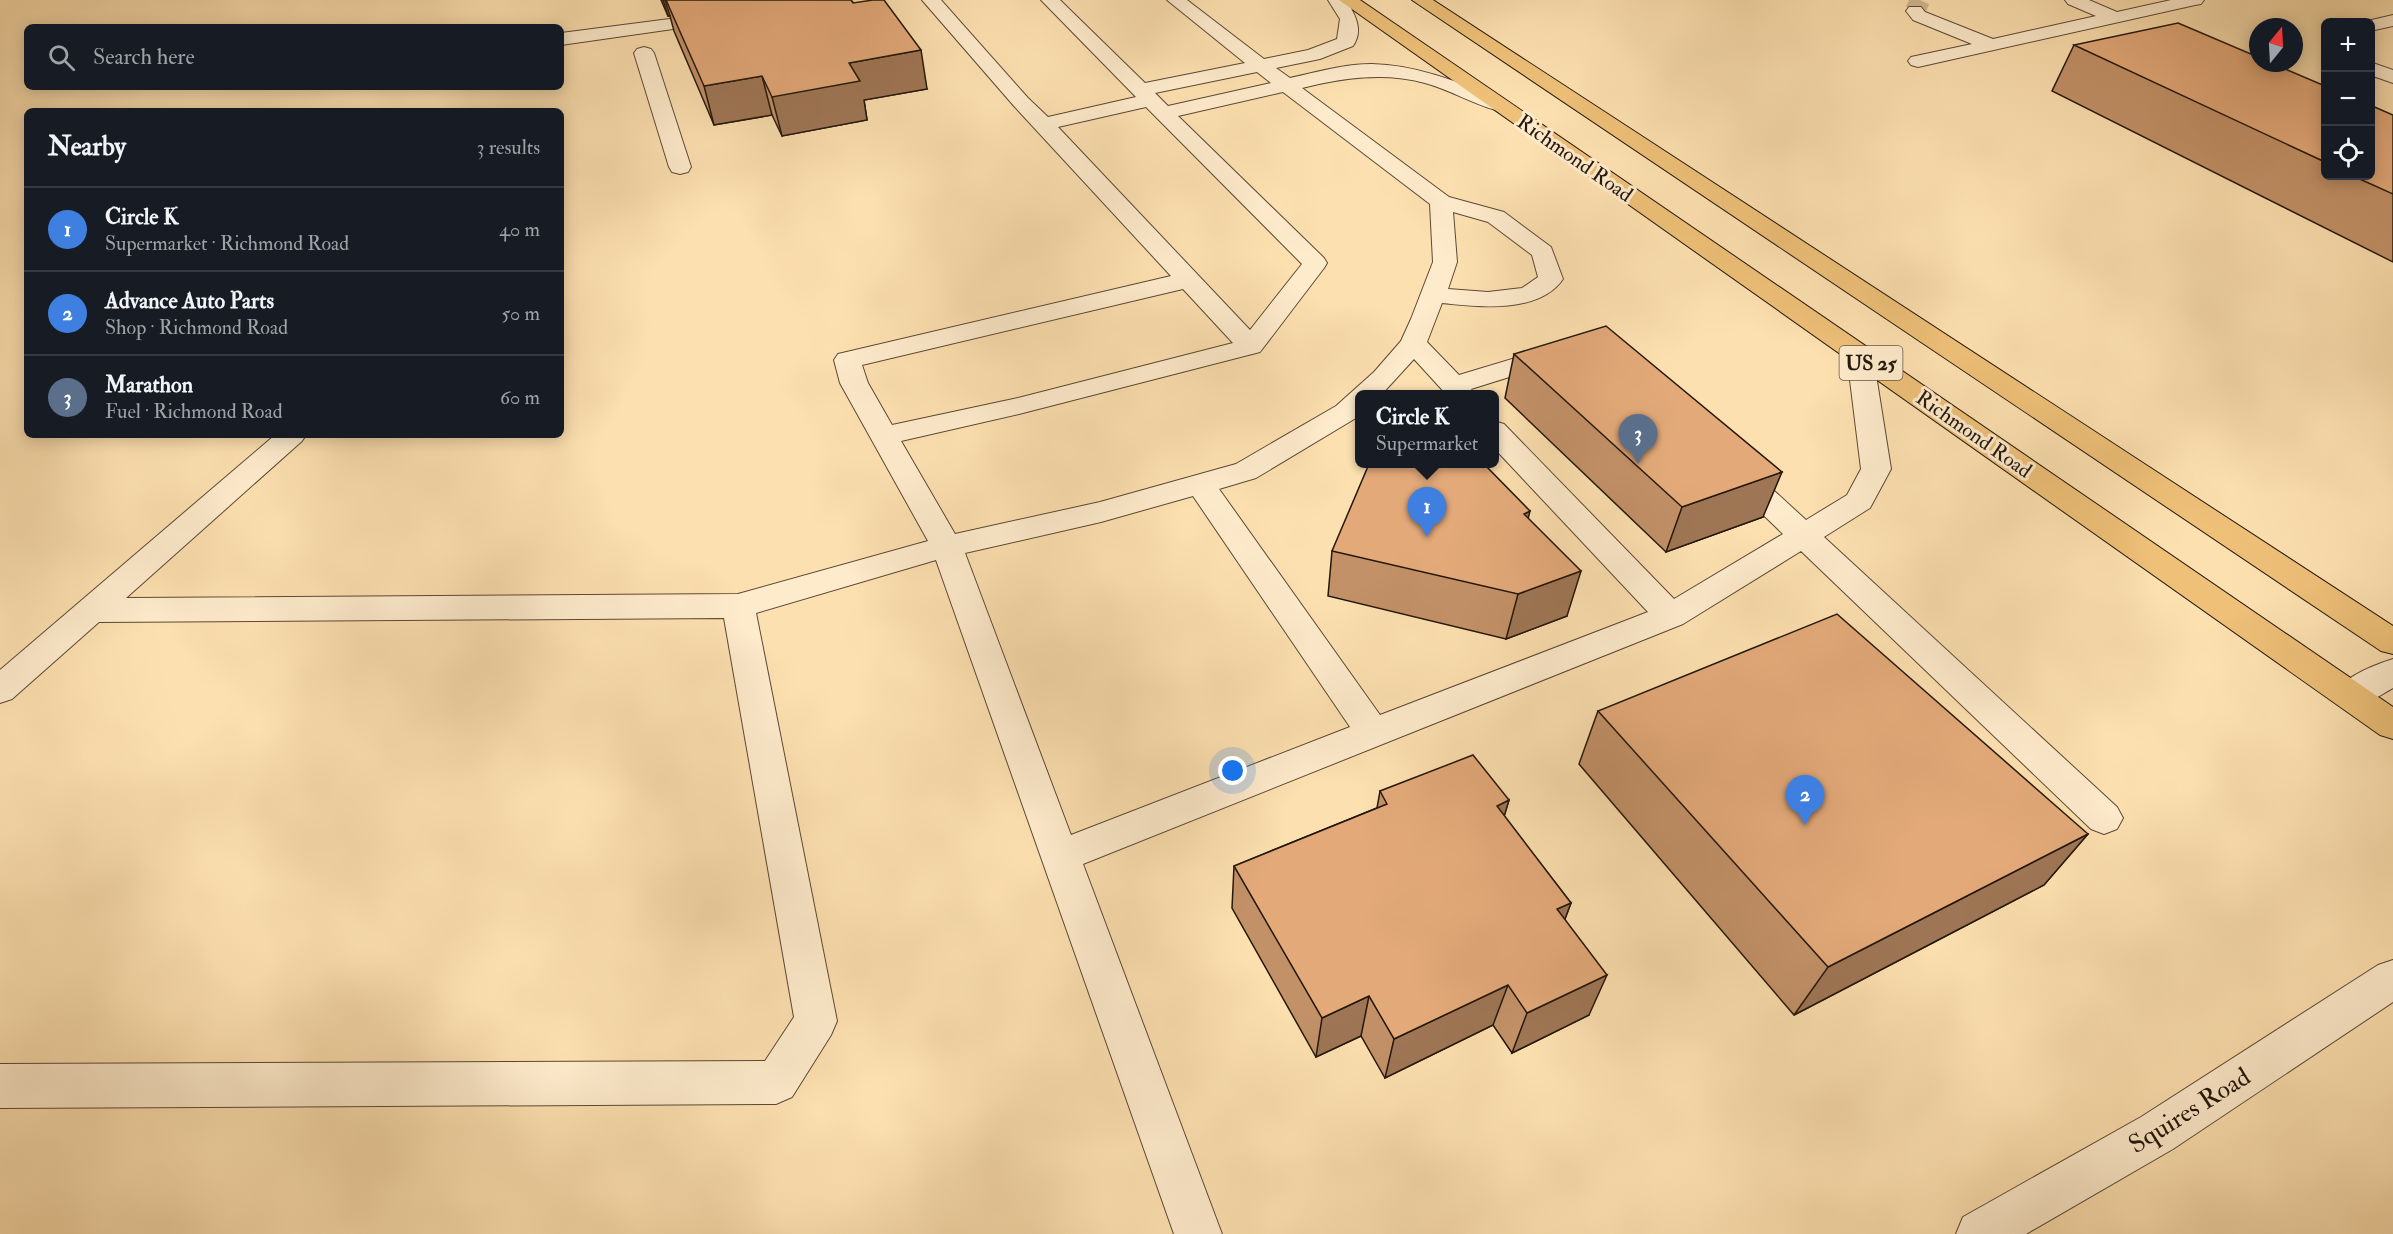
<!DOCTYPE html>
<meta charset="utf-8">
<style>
body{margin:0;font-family:"IM FELL Double Pica",serif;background:#242831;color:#f1f3f6}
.controls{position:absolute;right:18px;top:18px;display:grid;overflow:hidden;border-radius:9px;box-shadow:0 3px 15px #0003}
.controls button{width:54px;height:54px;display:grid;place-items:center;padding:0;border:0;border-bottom:2px solid #363941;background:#171b24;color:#f1f3f6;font:30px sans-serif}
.compass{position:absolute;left:2249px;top:18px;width:54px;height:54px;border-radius:50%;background:#171b24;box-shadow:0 3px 15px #0003;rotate:18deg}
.you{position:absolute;left:1233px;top:771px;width:21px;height:21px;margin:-15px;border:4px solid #fff;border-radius:50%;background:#1a73e8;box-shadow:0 0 0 9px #1a73e833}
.badge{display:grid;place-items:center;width:39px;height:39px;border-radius:50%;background:#c59692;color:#fff;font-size:20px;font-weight:700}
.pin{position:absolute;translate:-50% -50px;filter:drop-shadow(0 2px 3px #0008)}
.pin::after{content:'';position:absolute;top:32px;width:21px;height:18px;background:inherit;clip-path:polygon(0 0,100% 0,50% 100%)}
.popup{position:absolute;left:1355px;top:390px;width:144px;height:78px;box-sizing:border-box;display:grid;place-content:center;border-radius:9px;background:#171b24;filter:drop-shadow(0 2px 4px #0005);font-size:20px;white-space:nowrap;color:#9ea1a6}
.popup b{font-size:22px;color:#f1f3f6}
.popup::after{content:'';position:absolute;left:50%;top:100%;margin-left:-12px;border:12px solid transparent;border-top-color:#171b24}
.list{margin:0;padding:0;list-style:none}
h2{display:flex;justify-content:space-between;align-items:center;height:78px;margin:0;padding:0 24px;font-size:26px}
h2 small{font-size:20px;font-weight:400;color:#9ea1a6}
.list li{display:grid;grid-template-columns:39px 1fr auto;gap:18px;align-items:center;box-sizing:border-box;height:84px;padding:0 24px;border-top:2px solid #363941}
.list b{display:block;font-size:22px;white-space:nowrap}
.list p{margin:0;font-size:20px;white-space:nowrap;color:#9ea1a6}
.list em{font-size:20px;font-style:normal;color:#9ea1a6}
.icon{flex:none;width:33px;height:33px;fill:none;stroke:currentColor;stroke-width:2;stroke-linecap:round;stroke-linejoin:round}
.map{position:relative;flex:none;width:2393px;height:1234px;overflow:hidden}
.search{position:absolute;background:#171b24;box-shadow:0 3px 15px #0003;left:24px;top:24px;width:540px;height:66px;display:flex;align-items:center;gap:15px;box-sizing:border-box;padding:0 21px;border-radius:9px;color:#9ea1a6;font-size:22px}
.panel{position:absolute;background:#171b24;box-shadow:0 3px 15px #0003;left:24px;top:108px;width:540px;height:330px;border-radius:9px}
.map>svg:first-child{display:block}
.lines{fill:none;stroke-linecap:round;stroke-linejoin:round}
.minor-tunnel{stroke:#d1b88f;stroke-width:20;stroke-dasharray:20 10;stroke-linecap:butt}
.minor-casing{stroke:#5a4935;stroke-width:2}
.highway-casing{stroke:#23170c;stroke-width:2}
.minor{fill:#feebcc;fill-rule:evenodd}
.highway{fill:#eec078;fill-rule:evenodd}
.wall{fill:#c39168;stroke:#23170c;stroke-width:1.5}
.shaded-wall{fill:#9f7655;stroke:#23170c;stroke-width:1.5}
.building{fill:#e3a979;stroke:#23170c;stroke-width:1.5}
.labels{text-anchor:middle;stroke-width:6;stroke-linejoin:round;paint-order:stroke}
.shield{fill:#feebcc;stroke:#655746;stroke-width:1.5}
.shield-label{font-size:20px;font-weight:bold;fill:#23170c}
.street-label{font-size:21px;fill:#23170c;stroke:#feebcc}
.near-street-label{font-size:26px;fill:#23170c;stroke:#feebcc}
</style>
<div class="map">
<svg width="2393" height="1234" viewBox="0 0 2393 1234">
<rect width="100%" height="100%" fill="#fde0b0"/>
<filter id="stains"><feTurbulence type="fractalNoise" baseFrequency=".00333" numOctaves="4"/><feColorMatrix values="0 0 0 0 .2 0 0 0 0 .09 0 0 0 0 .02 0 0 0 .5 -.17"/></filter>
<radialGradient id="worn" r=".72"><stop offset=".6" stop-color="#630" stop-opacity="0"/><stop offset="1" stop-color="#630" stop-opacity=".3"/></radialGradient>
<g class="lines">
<!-- minor-tunnel -->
<polyline class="minor-tunnel" points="1915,11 1920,0"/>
<defs>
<g id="minor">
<path d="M922 0H941L1028 98 1048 117 1136 97 1041 0H1060L1145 83 1245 63 1167 0H1187L1264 59 1308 50 1337 39 1340 19 1328 0H1346C1355 14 1364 30 1353 46L1320 59 1276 68 1290 78C1317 72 1345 64 1372 64 1419 65 1463 84 1506 101L1509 105 1506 109 1499 111C1474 105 1451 90 1425 83 1384 72 1343 78 1302 88L1449 197 1504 212 1551 247 1563 279C1539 314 1479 307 1442 303L1427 342 1459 375 1555 346 1564 348 1568 354 1564 360 1471 389 1474 394H1446L1414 359 1382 394H1360V415L1356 418 1256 478 1219 489 1380 715 1648 612 1494 448V421L1504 424 1674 599 1783 534 1726 479 1721 472 1726 465 1736 463 1746 465 1806 520 1847 495 1861 469 1847 356 1851 350 1860 348 1869 350 1873 356 1891 469 1870 508 1824 537 2117 807 2123 818 2117 829 2104 834 2091 829 1801 551 1683 624 1083 864 1222 1234H1174L936 560 756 613 837 1021 831 1035 792 1097 776 1104 0 1108V1064L765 1061 794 1017 724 618 99 622 12 699 0 703V670L275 435H306L302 441 126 598 738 594 928 541 840 383 834 360 838 354 1171 276 1014 106ZM1257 72 1271 83 1168 106 1155 93ZM1283 92 1430 204 1433 262 1411 319 1401 341 1374 372 1336 406 1236 464 1100 502 955 534 901 441 1019 414 1260 352 1324 268 1327 263 1324 258 1178 116ZM1146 107 1302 264 1250 330 1058 127ZM1453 212 1488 222 1532 255 1538 277 1522 288 1488 292 1448 289 1457 262ZM1183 289 1233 343 1018 398 892 425 868 383 862 365ZM1193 496 1350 727 1071 835 965 553 1101 522Z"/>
<polygon points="2065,0 2089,0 2117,12 2171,0 2204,0 2201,4 2195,5 1918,67 1911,65 1908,61 1911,57 1972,44 1913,20 1906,11 1909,7 1921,7 1925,12 1993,39 2096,16 2068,4"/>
<polygon points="716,13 722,14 725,18 722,22 561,45 561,33"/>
<polygon points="2393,15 2393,26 2370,31 2370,22 2363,22"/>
<polygon points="644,47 651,49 654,53 691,167 688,172 680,174 672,172 669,167 634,53 637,49"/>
<polygon points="2370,62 2393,70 2393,83 2370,75"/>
<path d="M2393 659V688C2375 698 2359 711 2339 704L2334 695C2343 677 2374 665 2393 659Z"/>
<polygon points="2393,960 2393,1002 2173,1149 2026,1234 1956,1234 1963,1217 2141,1117 2378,965"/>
</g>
<g id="highway">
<polygon points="1339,0 1360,0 2393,707 2393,739 2380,735"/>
<polygon points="1412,0 1433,0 2393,626 2393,654 2381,651"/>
</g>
</defs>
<!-- minor casing -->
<use href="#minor" class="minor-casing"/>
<!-- highway casing -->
<use href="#highway" class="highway-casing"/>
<!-- minor -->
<use href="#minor" class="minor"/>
<!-- highway -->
<use href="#highway" class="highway"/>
</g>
<!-- wall -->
<g class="wall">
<polygon points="661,0 851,0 927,89 864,100 867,120 782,136 772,115 714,125 674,31 670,16 668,16"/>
<polygon points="2074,45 2325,86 2325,176 2370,176 2393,115 2393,262 2052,91"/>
<polygon points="1514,354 1763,517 1666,552 1505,398"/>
<polygon points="1528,518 1567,616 1506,639 1328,596 1332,551"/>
<polygon points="1598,711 2088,834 2044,885 1794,1015 1579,764"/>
<polygon points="1380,791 1509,800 1504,816 1571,903 1565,919 1589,1015 1512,1053 1493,1025 1385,1078 1361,1036 1316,1057 1232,908 1234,866 1377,808"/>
</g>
<!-- shaded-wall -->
<g class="shaded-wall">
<polygon points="663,0 665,0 670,16 668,16"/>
<polygon points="921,50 927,89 864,100 867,120 782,136 772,97 849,63"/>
<polygon points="762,76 772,115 714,125 704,86"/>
<polygon points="1782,472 1763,517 1666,552 1682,507"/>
<polygon points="1530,511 1519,555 1524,514"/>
<polygon points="1581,571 1567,616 1506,639 1518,594"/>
<polygon points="1509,800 1496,844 1497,806"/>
<polygon points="2088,834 2044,885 1794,1015 1828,967"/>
<polygon points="1571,903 1555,945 1557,909"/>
<polygon points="1607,975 1589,1015 1512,1053 1527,1013"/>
<polygon points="1508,985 1493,1025 1385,1078 1394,1039"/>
<polygon points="1369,996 1361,1036 1316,1057 1322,1018"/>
</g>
<!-- building -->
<g class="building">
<polygon points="666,0 851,0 853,3 873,0 884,0 921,50 849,63 860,81 772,97 762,76 704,86"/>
<polygon points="2178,23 2258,57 2258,63 2271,63 2325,86 2325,162 2074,45"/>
<polygon points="2370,105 2393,115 2393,194 2353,176 2370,176"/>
<polygon points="1606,326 1782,472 1682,507 1514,354"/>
<polygon points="1369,464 1484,464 1530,511 1524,514 1581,571 1518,594 1332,551"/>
<polygon points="1837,614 2088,834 1828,967 1598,711"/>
<polygon points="1473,755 1509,800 1497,806 1571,903 1557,909 1607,975 1527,1013 1508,985 1394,1039 1369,996 1322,1018 1234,866 1387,804 1380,791"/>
</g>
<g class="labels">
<!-- shield labels -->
<rect class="shield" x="1839.5" y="346" width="63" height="34" rx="4.5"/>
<g class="shield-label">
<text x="1871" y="370">US 25</text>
</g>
<!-- street labels -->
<g class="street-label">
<text transform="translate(1575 158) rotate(35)" y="7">Richmond Road</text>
<text transform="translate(1974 434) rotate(35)" y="7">Richmond Road</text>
</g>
<!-- near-street labels -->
<g class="near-street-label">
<text transform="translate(2189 1110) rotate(-32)" y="9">Squires Road</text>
</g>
</g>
<rect width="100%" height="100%" filter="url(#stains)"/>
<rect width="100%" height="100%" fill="url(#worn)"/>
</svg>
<div class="controls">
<button>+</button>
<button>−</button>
<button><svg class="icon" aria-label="locate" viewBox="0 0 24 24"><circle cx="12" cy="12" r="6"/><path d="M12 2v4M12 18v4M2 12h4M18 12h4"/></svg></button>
</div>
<svg class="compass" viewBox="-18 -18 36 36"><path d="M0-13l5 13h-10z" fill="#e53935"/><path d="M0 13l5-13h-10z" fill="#9ea1a6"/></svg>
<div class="you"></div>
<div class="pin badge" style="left:1427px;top:537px;background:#3f7fe0">1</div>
<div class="popup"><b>Circle K</b>Supermarket</div>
<div class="pin badge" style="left:1805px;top:825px;background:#3f7fe0">2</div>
<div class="pin badge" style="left:1638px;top:464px;background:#5c6f8a">3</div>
<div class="search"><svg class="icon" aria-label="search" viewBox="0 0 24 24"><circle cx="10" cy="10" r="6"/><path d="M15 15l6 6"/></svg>Search here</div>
<section class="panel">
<h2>Nearby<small>3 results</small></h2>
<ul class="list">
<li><span class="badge" style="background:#3f7fe0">1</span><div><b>Circle K</b><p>Supermarket · Richmond Road</p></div><em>40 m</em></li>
<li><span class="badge" style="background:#3f7fe0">2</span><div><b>Advance Auto Parts</b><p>Shop · Richmond Road</p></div><em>50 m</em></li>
<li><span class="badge" style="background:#5c6f8a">3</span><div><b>Marathon</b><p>Fuel · Richmond Road</p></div><em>60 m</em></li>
</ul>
</section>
</div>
